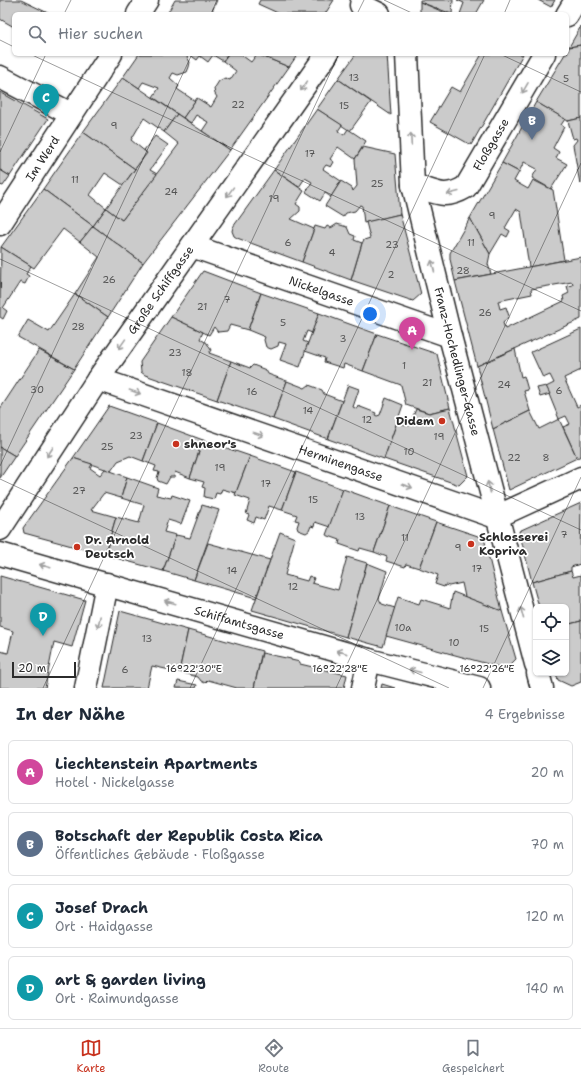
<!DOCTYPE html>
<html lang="de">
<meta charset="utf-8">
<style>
body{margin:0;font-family:"Shantell Sans",sans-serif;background:#f6f6f7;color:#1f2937}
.controls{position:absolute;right:12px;bottom:12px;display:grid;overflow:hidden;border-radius:6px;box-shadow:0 1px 3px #0004}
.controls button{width:36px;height:36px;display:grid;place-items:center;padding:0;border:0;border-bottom:1px solid #e0e1e3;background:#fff;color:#1f2937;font:20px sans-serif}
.scale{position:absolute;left:12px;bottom:10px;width:64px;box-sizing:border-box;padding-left:4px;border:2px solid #2b2b2b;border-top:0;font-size:11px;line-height:14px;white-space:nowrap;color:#2b2b2b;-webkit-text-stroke:3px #fff;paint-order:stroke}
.you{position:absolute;left:370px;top:314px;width:14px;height:14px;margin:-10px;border:3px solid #fff;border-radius:50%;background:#1a73e8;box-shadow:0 0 0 6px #1a73e833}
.badge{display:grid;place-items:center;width:26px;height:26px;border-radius:50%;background:#c8321e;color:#fff;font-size:13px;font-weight:700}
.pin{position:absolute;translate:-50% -33px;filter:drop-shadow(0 1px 2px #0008)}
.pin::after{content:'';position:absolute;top:21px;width:14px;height:12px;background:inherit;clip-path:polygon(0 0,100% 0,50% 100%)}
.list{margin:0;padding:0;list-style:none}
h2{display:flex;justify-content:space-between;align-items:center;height:52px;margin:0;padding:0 16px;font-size:17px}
h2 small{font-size:13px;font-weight:400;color:#747a83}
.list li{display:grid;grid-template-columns:26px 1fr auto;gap:12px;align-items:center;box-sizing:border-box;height:64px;margin:0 8px 8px;padding:0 8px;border:1px solid #e0e1e3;border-radius:6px}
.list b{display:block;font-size:15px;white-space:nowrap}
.list p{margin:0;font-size:13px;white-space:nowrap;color:#747a83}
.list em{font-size:13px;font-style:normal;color:#747a83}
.icon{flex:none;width:22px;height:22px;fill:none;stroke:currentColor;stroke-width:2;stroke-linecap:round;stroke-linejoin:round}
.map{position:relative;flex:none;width:581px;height:688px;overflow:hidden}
.search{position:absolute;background:#fff;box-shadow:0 1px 3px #0004;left:12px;right:12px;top:12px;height:44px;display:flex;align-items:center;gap:10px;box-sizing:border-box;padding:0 14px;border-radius:6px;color:#747a83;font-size:15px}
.sheet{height:340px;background:#fff}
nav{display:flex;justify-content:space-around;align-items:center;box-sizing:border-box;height:56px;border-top:1px solid #e0e1e3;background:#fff;font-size:11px;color:#747a83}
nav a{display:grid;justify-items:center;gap:2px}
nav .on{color:#c8321e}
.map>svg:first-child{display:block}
.building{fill:#cbcbcb;stroke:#2b2b2b;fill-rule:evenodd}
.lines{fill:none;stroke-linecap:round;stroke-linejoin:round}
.minor-casing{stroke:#2b2b2b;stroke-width:25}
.minor{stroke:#fff;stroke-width:22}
.oneway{stroke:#a0a0a0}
.ticks{fill:none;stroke:#2b2b2b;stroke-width:1;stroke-opacity:0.45}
.poi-dot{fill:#c8321e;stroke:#fff;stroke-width:1.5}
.labels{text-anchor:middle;stroke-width:3.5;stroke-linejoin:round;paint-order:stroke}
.number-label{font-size:10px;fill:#535353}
.street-label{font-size:12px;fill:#2b2b2b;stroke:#fff}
.poi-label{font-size:12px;font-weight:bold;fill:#2b2b2b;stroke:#fff;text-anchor:start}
.ticks-label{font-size:10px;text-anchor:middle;fill:#2b2b2b;stroke:#fff;stroke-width:3.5;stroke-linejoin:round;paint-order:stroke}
</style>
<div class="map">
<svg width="581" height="688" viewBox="0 0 581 688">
<rect width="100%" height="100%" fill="#fff"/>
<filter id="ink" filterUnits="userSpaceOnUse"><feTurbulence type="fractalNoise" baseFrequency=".025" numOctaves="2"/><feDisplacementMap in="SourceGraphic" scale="8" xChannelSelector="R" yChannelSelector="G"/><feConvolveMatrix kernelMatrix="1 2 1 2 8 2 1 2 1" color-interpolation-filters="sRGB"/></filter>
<g filter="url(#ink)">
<!-- building -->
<g class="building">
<polygon points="0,0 21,0 50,14 14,14 14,27 0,19"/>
<polygon points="175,0 217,0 211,14 167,14"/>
<polygon points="260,0 334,0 325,14 280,14 258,4"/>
<polygon points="420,0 453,0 452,14 420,2"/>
<polygon points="457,0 484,0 476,14 460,14 464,3"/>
<polygon points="538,0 555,0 551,7"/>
<polygon points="420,2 448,14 420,14"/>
<polygon points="581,26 581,45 569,47"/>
<polygon points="581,45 581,118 568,121 536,102 565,54 567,54 569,47"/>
<polygon points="139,54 228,54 223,61 213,55 208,62 200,56 197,60 189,54 187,57 190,62 189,67 187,72 178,75 173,73 170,78 179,86 177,89 195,101 183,118 153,97 159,88 143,82 139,88 123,77"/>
<polygon points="228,54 240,54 251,62 257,54 289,67 230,150 202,131 208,122 196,115 191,123 183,118 197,98 211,107 217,97 215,94 214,89 219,81 225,78 230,80 236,71 223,61"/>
<polygon points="257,54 298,54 289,67"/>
<polygon points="356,54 387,54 391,115 338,79"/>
<polygon points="482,54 523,54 471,145 430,122 451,87 460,92"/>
<polygon points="123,77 177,114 164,132 144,118 131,140 147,153 135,169 83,132"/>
<polygon points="338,79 371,102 350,131 317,109"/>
<polygon points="0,92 48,119 10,176 0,170"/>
<polygon points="536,102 565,119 561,125 564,127 553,148 559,152 556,158 567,164 551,189 532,178 537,169 524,162 519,172 502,163"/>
<polygon points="317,109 342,125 338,131 344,135 348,129 366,141 355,159 338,147 330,159 334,162 331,167 326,165 323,169 341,181 331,197 325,193 320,201 306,192 312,182 305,178 299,187 274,170"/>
<polygon points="177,114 230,150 143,263 93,226 106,208 122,220 179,144 164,132"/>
<polygon points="581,118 581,183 580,184 573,145 577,140 576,138 573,139 568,121"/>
<polygon points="83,132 135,169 123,185 105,173 90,195 106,208 93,226 43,189"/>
<polygon points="155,136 168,145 150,170 157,174 122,220 106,208 147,153 144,150"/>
<polygon points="363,147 395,154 400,214 364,223 362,206 360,205 355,211 346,213 343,217 325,206 341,181 352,188 353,191 357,186 355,159"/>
<polygon points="502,163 519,172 514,181 528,189 533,180 553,190 564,260 529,267 521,212 516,209 505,228 510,231 507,237 502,234 490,254 470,218"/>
<polygon points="0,170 10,176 3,186 0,185"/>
<polygon points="274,170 304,191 296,204 300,207 300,211 291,219 314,229 302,262 237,238 234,236 232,231 233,227"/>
<polygon points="43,189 93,226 80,242 63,229 34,268 1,247"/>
<polygon points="400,214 421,294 413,301 351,280 362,243 364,240 370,238 366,222"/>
<polygon points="470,218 490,254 488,264 491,274 455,281 450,259 450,253"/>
<polygon points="337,224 347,227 350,234 355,236 354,240 362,243 351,280 302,262 315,226 325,229 327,226 331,228"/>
<polygon points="93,226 143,263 108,317 75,294 99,257 80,242"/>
<polygon points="1,247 31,266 26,274 29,276 25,284 20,282 3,308 7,311 3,319 0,317"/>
<path d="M581 257V319L477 366 455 281ZM572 282 573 285 567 286 569 293 563 296 564 301 505 329 503 323 509 316 506 307 500 309 498 301 532 294 531 289Z"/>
<polygon points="203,271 261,293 248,330 230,325 227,331 218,332 214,327 209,335 171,317"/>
<polygon points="261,293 319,313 312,333 307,331 303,341 308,343 300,367 280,360 286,344 279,342 278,346 271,349 266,347 264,340 265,337 248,330"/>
<polygon points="75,294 108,317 74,369 18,337 28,320 49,332"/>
<polygon points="319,313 377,334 363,371 344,364 343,368 324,362 325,358 305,351"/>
<polygon points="171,317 203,332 200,339 207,343 211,350 209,353 231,361 217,400 145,375 141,372 140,362"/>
<polygon points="581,329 581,370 564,378 577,407 581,405 581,456 577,458 563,427 570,424 566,416 559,419 546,387 554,383 550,375 543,378 531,352"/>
<polygon points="377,334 437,354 450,408 429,413 406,405 401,385 363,371"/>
<polygon points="515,349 521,377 524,376 528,390 524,391 530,411 493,429 477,366"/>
<polygon points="39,350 74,369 15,456 0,447 0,409"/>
<polygon points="231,361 250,368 253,365 266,370 268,374 287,381 273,419 217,400"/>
<polygon points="287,381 305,388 309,385 322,390 324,394 342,401 328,439 273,419"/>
<polygon points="348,385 359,389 353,407 357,409 358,406 376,413 375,415 377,416 380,415 386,398 403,405 384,459 328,439"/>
<polygon points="546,386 550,394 540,397 537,388"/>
<polygon points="109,406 157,423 143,461 130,456 118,461 111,471 73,458"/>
<polygon points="450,408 468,476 459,485 384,459 397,422 409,426 416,409 429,413"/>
<polygon points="530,411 539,429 559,419 577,458 509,490 493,429"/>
<polygon points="157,423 203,440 190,478 175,472 174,477 170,477 166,484 158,481 157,478 159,472 154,471 156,466 143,461"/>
<polygon points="203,440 250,456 236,493 222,489 220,494 216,493 214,499 204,497 205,488 202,487 204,482 190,478"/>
<polygon points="0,447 15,456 0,478"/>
<polygon points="250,456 296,472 282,510 269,506 264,520 256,517 254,523 247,520 249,515 246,514 250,500 235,495"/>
<polygon points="73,458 92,464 90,468 100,475 105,469 127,477 121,498 104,493 91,510 116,517 105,555 24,533 23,528"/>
<polygon points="296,472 343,489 330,527 315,522 314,527 311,526 309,531 306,533 298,530 297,527 299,521 295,520 297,515 282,510"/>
<polygon points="127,477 158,488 156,495 171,498 172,495 190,501 181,524 168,520 164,532 176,535 163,571 105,555 116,517 139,523 144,505 121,498"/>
<polygon points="343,489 390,506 374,552 360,548 359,551 339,544 340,540 326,535"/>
<polygon points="581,503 580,564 571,567 571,571 532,582 519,531"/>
<polygon points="202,505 219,510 194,580 163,571 176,535 190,538"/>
<polygon points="390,506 436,522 419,568 406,564 405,567 386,561 387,557 374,552"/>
<polygon points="436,522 484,538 502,611 465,597 462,583 449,586 445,585 444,587 435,584 438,575 419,568"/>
<polygon points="280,532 295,538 285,575 307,581 309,576 314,578 312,583 338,590 347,557 367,563 346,637 252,610"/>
<polygon points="208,543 270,560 256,598 194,580"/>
<polygon points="367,563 387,571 379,599 382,604 395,608 383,647 346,637"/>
<polygon points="571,571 573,577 581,575 581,621 566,625 566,607 539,607 532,582"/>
<polygon points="0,576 85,600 72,647 54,642 45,688 0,688 0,651 8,653 13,631 0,627"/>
<polygon points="453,592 502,611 516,659 506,669 386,636 398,597 419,604 421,599 450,608"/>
<polygon points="120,611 188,630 179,672 152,666 147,688 104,688"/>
<polygon points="581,621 581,682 571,686 558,680 556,673 566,673 566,625"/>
<polygon points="188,630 262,651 254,688 237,688 208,680 205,683 201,681 198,677 179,672"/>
<polygon points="262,653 291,659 291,660 300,662 300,664 347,675 344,688 254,688"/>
<polygon points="178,681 197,685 196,688 176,688"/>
<polygon points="382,684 395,688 381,688"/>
</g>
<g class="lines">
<defs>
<g id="minor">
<polyline points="361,5 379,14"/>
<polyline points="138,14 147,0"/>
<polyline points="567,15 576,0"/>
<path id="s1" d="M407 54 413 185 450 336 536 664"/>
<polyline points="0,77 71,114"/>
<path id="s2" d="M413 185C436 192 444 200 466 187L544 54"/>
<path id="s3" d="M0 224 111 54"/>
<path id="s4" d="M192 246 450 336"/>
<path id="s5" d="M98 379 496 517 581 478"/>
<path id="s6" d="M0 529 98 379 327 54"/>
<path id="s7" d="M0 554 369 660 479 688"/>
<polyline points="538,673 542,688"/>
<polyline points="86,688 107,584"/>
<polyline points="363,688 369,660"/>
</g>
</defs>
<!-- minor casing -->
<use href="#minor" class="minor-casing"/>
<!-- minor -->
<use href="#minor" class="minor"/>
</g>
<!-- one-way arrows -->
<defs><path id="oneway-shaft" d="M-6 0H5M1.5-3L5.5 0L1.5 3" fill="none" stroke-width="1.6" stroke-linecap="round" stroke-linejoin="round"/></defs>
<g class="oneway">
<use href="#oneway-shaft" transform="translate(304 86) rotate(125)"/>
<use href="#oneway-shaft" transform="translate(525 88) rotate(120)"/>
<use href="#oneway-shaft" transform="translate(411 139) rotate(-93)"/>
<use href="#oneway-shaft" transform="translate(230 192) rotate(125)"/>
<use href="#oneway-shaft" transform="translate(453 193) rotate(166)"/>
<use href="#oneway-shaft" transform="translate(433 266) rotate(-104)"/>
<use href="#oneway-shaft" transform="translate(122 344) rotate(125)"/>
<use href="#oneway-shaft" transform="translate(135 392) rotate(19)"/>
<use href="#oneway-shaft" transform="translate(258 434) rotate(19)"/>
<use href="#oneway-shaft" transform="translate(50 452) rotate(123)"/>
<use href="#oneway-shaft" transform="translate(407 486) rotate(19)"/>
<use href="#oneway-shaft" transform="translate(489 487) rotate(-104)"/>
<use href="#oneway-shaft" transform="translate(45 566) rotate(-164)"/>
<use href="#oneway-shaft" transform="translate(170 602) rotate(-164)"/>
<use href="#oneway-shaft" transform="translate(522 613) rotate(-105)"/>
<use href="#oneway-shaft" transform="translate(99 622) rotate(101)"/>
<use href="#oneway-shaft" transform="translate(342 652) rotate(-164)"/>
<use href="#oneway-shaft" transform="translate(415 671) rotate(-166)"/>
</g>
</g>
<!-- ticks -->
<path class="ticks" d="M384 0 414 14M64 14 71 0M211 14 217 0M357 14 364 0M504 14 510 0M0 40 14 47M30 54 581 311M500 54 581 92M0 152 46 54M0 259 581 530M0 466 192 54M0 479 449 688M43 688 339 54M190 688 485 54M336 688 581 163M483 688 581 477"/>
<!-- markers -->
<g class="poi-dot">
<circle cx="442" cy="421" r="4"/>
<circle cx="176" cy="444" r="4"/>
<circle cx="471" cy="544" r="4"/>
<circle cx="77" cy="547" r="4"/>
</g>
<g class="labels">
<!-- number labels -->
<g class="number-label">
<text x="354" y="81">13</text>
<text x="566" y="82">5</text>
<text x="238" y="108">22</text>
<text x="344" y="109">15</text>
<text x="114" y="129">9</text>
<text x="310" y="157">17</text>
<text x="75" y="183">11</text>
<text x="377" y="187">25</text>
<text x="171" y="195">24</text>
<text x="274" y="202">19</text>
<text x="492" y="219">9</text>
<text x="288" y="246">6</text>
<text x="471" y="246">11</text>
<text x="392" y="248">23</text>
<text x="332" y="256">4</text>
<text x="463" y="274">28</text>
<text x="391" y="278">2</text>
<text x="109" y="283">26</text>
<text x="227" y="303">7</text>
<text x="202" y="310">21</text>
<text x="485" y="316">26</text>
<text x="283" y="326">5</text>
<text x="78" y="330">28</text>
<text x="343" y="342">3</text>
<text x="175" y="356">23</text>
<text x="404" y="369">1</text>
<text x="187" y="376">18</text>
<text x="427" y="386">21</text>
<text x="504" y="388">24</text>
<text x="37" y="393">30</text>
<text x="559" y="394">6</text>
<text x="252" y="395">16</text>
<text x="308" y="414">14</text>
<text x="367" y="423">12</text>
<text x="136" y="439">23</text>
<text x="439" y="440">19</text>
<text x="107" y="450">25</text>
<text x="409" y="455">10</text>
<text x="514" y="461">22</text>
<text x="546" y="461">8</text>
<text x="220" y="471">19</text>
<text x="266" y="487">17</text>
<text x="79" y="494">27</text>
<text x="313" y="503">15</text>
<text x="360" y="520">13</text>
<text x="564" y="538">7</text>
<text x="405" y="541">11</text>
<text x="458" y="551">9</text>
<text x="477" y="572">17</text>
<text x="232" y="574">14</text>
<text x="293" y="590">12</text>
<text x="403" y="631">10a</text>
<text x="484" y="632">15</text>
<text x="147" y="642">13</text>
<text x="454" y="646">10</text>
<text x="125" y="673">6</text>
</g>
<!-- street labels -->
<g class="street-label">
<text dy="4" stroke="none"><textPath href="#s2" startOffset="105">Floßgasse</textPath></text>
<text dy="4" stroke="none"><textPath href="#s3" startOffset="78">Im Werd</textPath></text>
<text dy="4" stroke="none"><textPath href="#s6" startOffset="288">Große Schiffgasse</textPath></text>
<text dy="4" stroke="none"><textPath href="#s4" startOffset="137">Nickelgasse</textPath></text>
<text dy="4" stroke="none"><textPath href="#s1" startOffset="313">Franz-Hochedlinger-Gasse</textPath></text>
<text dy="4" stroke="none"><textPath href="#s5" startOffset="257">Herminengasse</textPath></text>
<text dy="4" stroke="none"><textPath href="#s7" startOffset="249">Schiffamtsgasse</textPath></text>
</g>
<!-- poi labels -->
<g class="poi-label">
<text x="434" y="425" text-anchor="end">Didem</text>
<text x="184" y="448">shneor's</text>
<text x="479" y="541">Schlosserei<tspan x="479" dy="14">Kopriva</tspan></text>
<text x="85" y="544">Dr. Arnold<tspan x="85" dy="14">Deutsch</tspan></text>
</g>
</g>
<g class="ticks-label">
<text x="340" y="672">16°22'28"E</text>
<text x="487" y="672">16°22'26"E</text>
<text x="194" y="672">16°22'30"E</text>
</g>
</svg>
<div class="controls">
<button><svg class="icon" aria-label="locate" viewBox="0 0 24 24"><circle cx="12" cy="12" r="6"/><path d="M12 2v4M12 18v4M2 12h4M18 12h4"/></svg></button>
<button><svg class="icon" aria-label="layers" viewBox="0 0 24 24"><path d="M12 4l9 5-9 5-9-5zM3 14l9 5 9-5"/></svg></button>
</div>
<div class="scale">20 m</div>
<div class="you"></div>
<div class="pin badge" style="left:412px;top:350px;background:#d1479c">A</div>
<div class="pin badge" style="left:532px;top:140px;background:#5c6f8a">B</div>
<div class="pin badge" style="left:46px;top:117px;background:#0f9aa8">C</div>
<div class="pin badge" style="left:43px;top:636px;background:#0f9aa8">D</div>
<div class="search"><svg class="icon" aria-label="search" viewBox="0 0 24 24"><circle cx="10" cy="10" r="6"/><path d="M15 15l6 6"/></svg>Hier suchen</div>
</div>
<section class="sheet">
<h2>In der Nähe<small>4 Ergebnisse</small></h2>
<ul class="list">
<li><span class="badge" style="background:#d1479c">A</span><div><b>Liechtenstein Apartments</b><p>Hotel · Nickelgasse</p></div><em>20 m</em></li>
<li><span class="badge" style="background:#5c6f8a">B</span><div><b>Botschaft der Republik Costa Rica</b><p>Öffentliches Gebäude · Floßgasse</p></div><em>70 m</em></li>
<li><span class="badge" style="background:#0f9aa8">C</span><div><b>Josef Drach</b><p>Ort · Haidgasse</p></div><em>120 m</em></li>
<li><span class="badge" style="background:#0f9aa8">D</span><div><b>art &amp; garden living</b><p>Ort · Raimundgasse</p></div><em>140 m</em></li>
</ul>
</section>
<nav>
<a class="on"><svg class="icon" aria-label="map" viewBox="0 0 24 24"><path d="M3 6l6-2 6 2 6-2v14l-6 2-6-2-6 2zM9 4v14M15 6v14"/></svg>Karte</a>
<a><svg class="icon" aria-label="directions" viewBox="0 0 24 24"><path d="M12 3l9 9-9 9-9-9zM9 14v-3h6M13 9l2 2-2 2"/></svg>Route</a>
<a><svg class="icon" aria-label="saved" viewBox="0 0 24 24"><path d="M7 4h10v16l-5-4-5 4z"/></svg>Gespeichert</a>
</nav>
